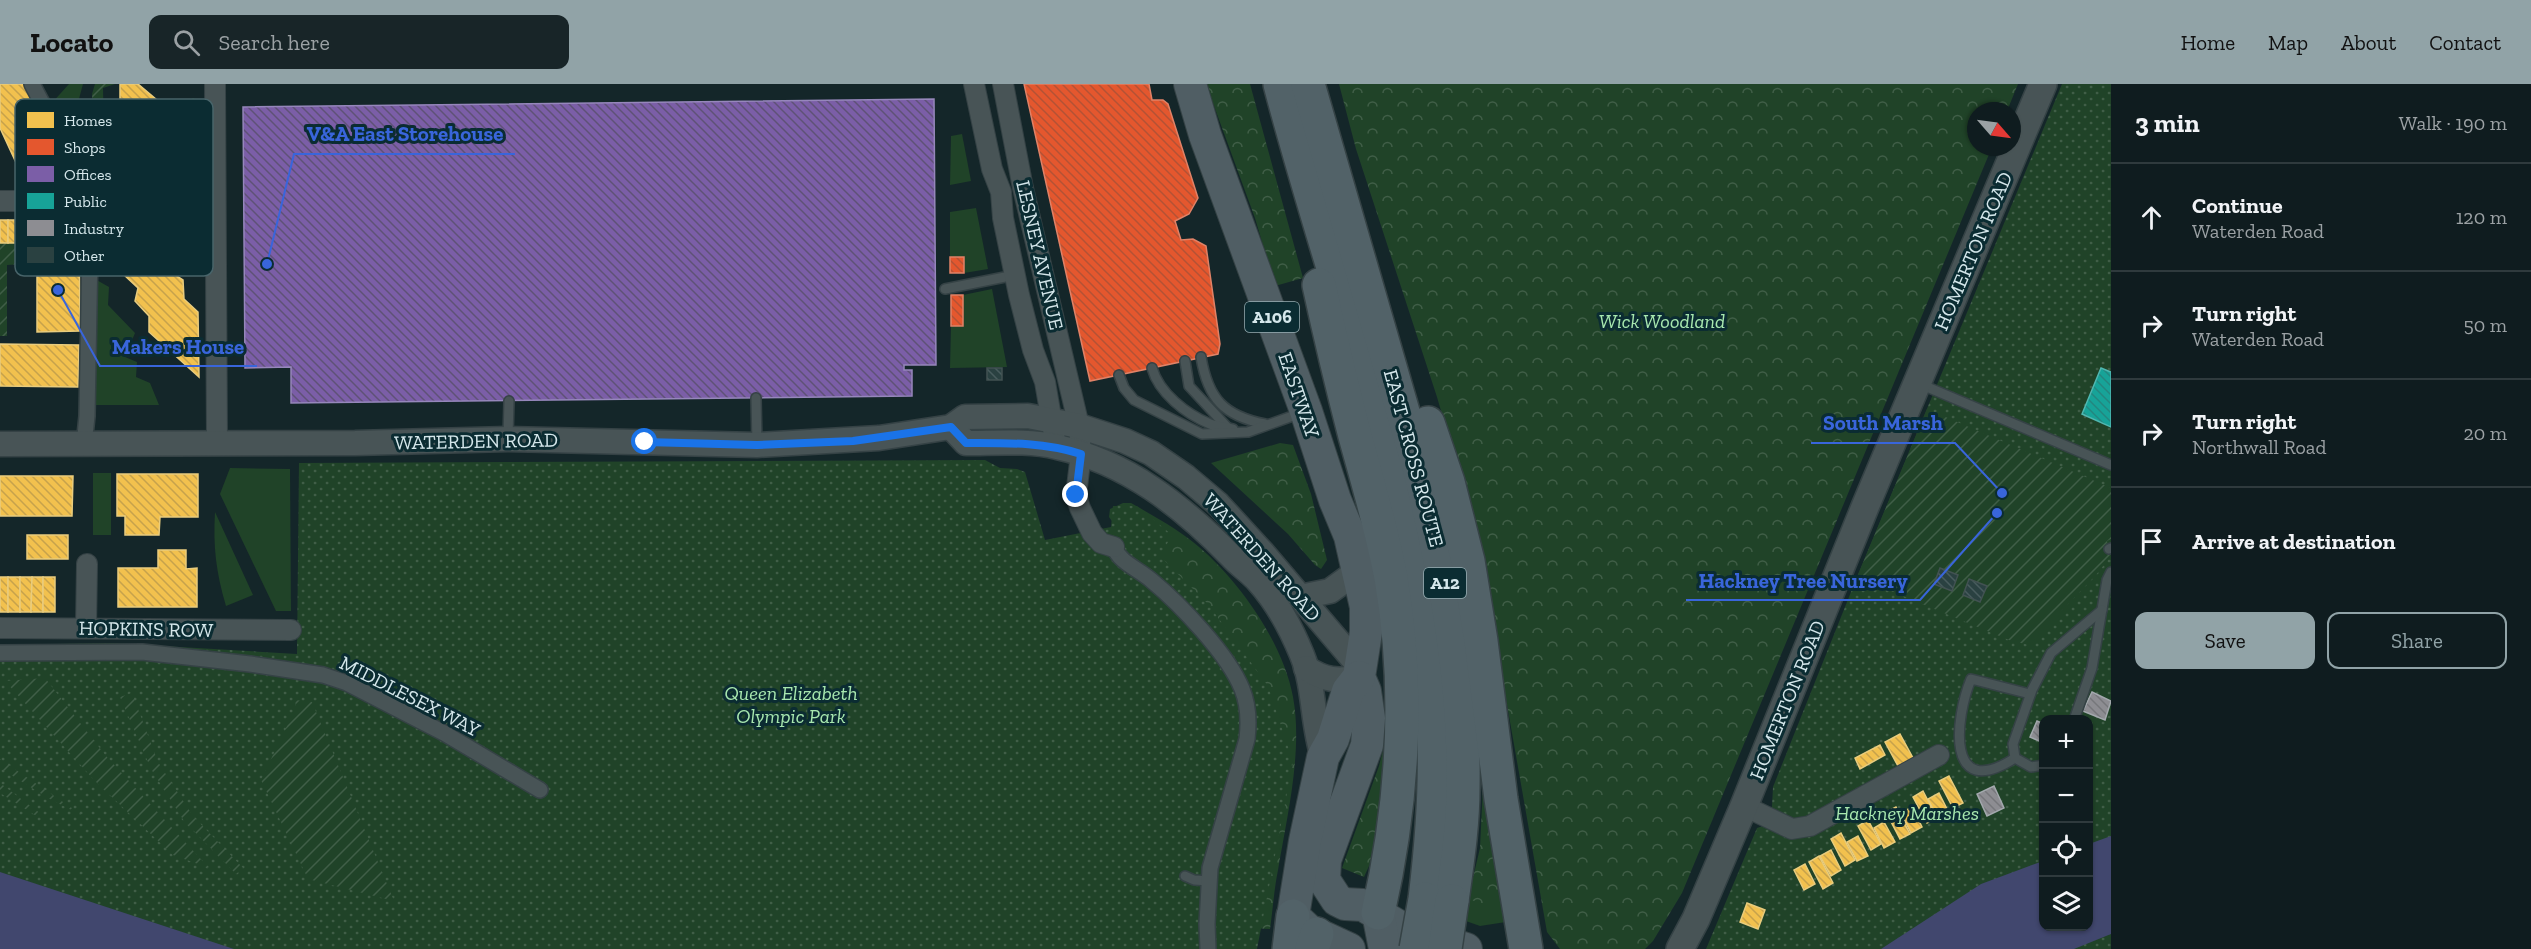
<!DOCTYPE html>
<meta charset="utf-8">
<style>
body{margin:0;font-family:"Zilla Slab",serif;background:#182528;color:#f1f3f6}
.controls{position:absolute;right:18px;bottom:18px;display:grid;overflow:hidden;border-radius:12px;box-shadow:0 2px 4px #0004}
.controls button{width:54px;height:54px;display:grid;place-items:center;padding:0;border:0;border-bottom:2px solid #2f3a3d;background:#0f1c1f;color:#f1f3f6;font:30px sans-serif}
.compass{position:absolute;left:1967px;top:18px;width:54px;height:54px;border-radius:50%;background:#0f1c1f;box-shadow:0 2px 4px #0004;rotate:118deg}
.stop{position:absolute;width:18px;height:18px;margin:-14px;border:4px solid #1a73e8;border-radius:50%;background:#fff}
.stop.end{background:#1a73e8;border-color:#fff;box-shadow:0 2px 6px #0008}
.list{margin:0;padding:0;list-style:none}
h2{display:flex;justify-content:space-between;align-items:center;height:78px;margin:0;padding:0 24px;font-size:26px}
h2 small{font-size:20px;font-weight:400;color:#9ba1a4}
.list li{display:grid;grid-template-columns:39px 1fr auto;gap:18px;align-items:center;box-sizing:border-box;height:108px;padding:0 24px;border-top:2px solid #2f3a3d}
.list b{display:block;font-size:22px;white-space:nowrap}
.list p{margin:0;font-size:20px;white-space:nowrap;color:#9ba1a4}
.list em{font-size:20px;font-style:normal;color:#9ba1a4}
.actions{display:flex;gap:12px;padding:18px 24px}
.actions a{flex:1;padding:14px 0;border:2px solid #91a3a7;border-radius:12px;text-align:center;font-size:21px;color:#91a3a7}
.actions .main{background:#91a3a7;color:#111}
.icon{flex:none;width:33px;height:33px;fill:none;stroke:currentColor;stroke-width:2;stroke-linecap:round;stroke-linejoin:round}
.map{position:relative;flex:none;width:2111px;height:865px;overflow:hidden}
header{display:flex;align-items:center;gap:36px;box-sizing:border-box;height:84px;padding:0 30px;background:#91a3a7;color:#111}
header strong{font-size:28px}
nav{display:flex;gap:33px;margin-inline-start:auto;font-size:21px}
.search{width:420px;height:54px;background:#182528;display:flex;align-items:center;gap:15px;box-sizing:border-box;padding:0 21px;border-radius:12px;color:#9ba1a4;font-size:22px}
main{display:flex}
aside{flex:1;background:#0f1c1f}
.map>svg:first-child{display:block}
.grass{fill:#204328}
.forest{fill:url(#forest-crowns)}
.park{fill:url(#park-dots);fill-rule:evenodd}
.garden{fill:url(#garden-furrows)}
.water{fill:#41476e}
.homes{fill:url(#homes-back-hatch);stroke:#e9cc7d;stroke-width:1.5}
.shops{fill:url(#shops-back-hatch);stroke:#e08267;stroke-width:1.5}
.offices{fill:url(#offices-back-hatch);stroke:#9687bb;stroke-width:1.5}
.public{fill:url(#public-back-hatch);stroke:#50b7b1;stroke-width:1.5}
.industry{fill:url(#industry-back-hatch);stroke:#a3a8ad;stroke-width:1.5}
.building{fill:url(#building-back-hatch);stroke:#425252;stroke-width:1.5}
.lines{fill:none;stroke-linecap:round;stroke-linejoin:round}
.service-casing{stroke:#354245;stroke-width:12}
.pedestrian-casing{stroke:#354245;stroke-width:18}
.minor-casing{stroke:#354245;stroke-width:22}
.tertiary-casing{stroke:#354245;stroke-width:27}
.secondary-casing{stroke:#354245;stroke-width:30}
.primary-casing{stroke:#354245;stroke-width:34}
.trunk-casing{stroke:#354245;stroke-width:36}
.service{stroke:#485456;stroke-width:9}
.pedestrian{stroke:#485456;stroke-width:15}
.minor{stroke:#485456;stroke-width:20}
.tertiary{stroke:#485456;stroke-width:24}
.secondary{stroke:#485456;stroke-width:27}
.primary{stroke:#505e64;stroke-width:32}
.trunk{stroke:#526268;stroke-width:33}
.trunk-bridge-casing{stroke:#354245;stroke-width:36;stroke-linecap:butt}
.trunk-bridge{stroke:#526268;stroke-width:33}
.route{stroke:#1a73e8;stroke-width:8}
.labels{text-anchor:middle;stroke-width:6;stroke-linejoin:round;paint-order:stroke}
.shield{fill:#0b2c32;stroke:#98afb4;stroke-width:1.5}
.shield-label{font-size:18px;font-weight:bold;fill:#d5e7eb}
.street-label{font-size:20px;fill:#d5e7eb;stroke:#0b2c32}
.park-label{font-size:20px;font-style:italic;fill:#a8e8af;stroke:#0b2c32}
.key{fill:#0b2c32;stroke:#48646a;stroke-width:1.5}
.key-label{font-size:16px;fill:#d5e7eb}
.leader{fill:none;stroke:#3965db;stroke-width:2}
.callout-dot{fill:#3965db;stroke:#0b2c32;stroke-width:2}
.callout-label{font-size:21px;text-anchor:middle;font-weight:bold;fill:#3965db;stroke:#0b2c32;stroke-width:6;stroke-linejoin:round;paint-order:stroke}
</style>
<header>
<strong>Locato</strong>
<div class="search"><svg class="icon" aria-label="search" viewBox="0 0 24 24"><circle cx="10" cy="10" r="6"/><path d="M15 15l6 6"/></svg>Search here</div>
<nav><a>Home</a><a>Map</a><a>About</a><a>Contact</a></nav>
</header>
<main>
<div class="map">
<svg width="2111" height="865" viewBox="0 0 2111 865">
<defs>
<pattern id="forest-crowns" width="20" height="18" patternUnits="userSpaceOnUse" patternTransform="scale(1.5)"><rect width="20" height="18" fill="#204328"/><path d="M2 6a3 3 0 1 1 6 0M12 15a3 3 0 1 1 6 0" fill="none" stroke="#405e47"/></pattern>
<pattern id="park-dots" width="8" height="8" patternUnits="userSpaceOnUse" patternTransform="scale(1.5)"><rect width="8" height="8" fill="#204328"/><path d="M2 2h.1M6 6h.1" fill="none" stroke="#405e47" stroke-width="1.8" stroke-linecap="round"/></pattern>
<pattern id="garden-furrows" width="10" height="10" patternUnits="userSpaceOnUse" patternTransform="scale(1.5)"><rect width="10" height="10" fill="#204328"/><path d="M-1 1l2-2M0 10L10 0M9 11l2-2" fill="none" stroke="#405e47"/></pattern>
<pattern id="homes-back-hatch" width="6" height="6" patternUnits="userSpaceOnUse" patternTransform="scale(1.5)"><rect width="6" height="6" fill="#f2c14e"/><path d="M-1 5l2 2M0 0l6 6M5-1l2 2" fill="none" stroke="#c6a24c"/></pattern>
<pattern id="shops-back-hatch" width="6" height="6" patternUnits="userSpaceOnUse" patternTransform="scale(1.5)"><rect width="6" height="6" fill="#e4572e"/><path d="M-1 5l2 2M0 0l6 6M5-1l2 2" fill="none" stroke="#b35235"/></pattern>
<pattern id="offices-back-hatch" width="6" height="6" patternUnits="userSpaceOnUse" patternTransform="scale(1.5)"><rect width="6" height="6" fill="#7b5ea7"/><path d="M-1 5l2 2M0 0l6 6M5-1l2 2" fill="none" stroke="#5e5276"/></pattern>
<pattern id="public-back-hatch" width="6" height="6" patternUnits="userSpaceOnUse" patternTransform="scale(1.5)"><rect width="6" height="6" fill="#17a398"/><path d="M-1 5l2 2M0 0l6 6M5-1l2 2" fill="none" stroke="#23877f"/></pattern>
<pattern id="industry-back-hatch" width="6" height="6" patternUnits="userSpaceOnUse" patternTransform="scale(1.5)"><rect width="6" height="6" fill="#8d8d92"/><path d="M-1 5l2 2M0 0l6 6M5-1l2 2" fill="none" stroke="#76777b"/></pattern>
<pattern id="building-back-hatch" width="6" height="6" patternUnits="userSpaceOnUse" patternTransform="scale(1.5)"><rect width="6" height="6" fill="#2a4141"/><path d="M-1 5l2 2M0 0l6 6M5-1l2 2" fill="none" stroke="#485c5d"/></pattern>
</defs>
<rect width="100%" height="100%" fill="#142629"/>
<!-- grass -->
<g class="grass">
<polygon points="69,0 83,0 69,52 66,53 51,20"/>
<polygon points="193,14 197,16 196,52 179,38 179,28"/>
<polygon points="962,50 971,97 950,101 951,52"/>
<polygon points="976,124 988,185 964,189 964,173 950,173 950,128"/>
<polygon points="93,194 109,203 108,221 135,249 125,273 137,278 136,293 150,299 159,321 93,321"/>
<polygon points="992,205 1007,283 950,284 951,242 963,242 963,211"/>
<polygon points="230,384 290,385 291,527 276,527 220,410"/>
<rect x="93" y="389" width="18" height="62"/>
<path d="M215 428 253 511 226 522C216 488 213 463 215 428Z"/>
<polygon points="1503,810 1506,838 1480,842 1463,836 1468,815"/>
</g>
<!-- forest -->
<g class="forest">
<polygon points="1206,0 1250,0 1303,194 1275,202 1255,134"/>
<polygon points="1339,0 2018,0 2007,27 1976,27 1976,63 1992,63 1682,809 1653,857 1645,865 1560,865 1547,848 1496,558 1473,437 1437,313 1356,65"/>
<polygon points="1280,359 1293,361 1311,410 1327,476 1321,485 1315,481 1288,450 1211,379"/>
<path d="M1123 419H1131C1152 431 1174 443 1193 458 1237 493 1283 558 1293 613 1303 667 1287 732 1278 786 1274 805 1273 825 1270 845L1231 843 1117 444 1109 433 1110 425Z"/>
<polygon points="1388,646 1392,690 1374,771 1364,793 1342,784 1379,682"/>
<polygon points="1484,682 1503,810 1486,821 1468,815 1480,764"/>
</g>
<!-- park -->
<g class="park">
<path d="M2062 0H2111V865H1706L1757 744 1763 742 1772 722 1773 703 1857 493ZM2044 636H2088V842H2044Z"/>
<polygon points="985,376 1000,384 1017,385 1025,388 1045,456 1111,443 1113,422 1137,422 1172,451 1160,472 1208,520 1268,602 1293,678 1257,865 0,865 0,561 112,559 297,570 299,379"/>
</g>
<!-- garden -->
<g class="garden">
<polygon points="95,0 115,0 103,4 104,58 136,96 132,99 91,49 94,47 92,10"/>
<polygon points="0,159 23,159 23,180 7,181 7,252 0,252"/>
<polygon points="1927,325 2111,404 2111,455 2107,457 2111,472 2096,491 2029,561 2009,556 1857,493"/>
<polygon points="45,594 106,672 209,784 173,771 95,697 5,597"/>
<polygon points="132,609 158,678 193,732 243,784 236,790 184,737 151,685 120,613"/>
<polygon points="295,616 312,618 394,817 308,795 261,696 296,623"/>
<polygon points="0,675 85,733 48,714 0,684"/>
<polygon points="0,699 41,730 38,733 0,709"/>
</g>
<!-- water -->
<g class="water">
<polygon points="2111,752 2111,850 2074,865 1881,865 1981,800 2043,777 2044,842 2088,842 2089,760"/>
<polygon points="0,788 234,865 0,865"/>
</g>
<!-- homes -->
<g class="homes">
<polygon points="0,0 24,0 69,101 25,98 0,44"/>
<polygon points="120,0 138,0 169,26 168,46 183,59 179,72 195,85 195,151 144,106 144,91 137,87 139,81 137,80 135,60 120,49"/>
<polygon points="122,123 136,135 138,140 141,138 144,146 148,145 151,152 154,150 156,155 170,166 172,189 183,196 184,215 198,228 199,293 149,248 149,232 135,217 138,204 124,191"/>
<polygon points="37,134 79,134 80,247 37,248"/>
<rect x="0" y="136" width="8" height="23"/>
<rect x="8" y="136" width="15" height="23"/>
<polygon points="0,260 79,261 78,303 0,302"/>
<polygon points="117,390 198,390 198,433 160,433 159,451 125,451 125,432 117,432"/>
<polygon points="0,392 73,392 72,432 0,432"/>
<rect x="27" y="451" width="41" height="24"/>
<polygon points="158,466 186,466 186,485 197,484 197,523 118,523 118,484 158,484"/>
<rect x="0" y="493" width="8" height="35"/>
<rect x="8" y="493" width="12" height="35"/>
<polygon points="20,493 32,493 31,528 20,528"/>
<polygon points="32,493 43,493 43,528 31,528"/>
<rect x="43" y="493" width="12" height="35"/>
<polygon points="1900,650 1913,674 1898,682 1885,658"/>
<polygon points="1880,661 1885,671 1860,685 1855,674"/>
<polygon points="1949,692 1963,719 1953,724 1939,697"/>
<polygon points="1923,707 1937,734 1927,739 1913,713"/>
<polygon points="1939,709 1949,729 1938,735 1928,715"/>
<polygon points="1896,723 1910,750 1900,755 1886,728"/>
<polygon points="1912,723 1922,743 1911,749 1901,729"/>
<polygon points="1868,736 1881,760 1871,766 1858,742"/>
<polygon points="1884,738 1895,758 1884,764 1874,744"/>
<polygon points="1841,749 1855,776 1845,782 1831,755"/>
<polygon points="1858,752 1868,772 1857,777 1847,758"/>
<polygon points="1831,766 1841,786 1831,792 1820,772"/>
<polygon points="1819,772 1833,799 1823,805 1809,778"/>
<polygon points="1805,780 1815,800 1804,806 1794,786"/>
<polygon points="1747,819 1765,826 1758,845 1740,838"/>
</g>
<!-- shops -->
<g class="shops">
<polygon points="1024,0 1149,0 1152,16 1163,16 1168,20 1198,114 1189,130 1175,137 1181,156 1193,155 1206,162 1220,260 1218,270 1090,297"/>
<rect x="950" y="173" width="14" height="16"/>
<rect x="951" y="211" width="12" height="31"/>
</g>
<!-- offices -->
<polygon class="offices" points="934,15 936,281 904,281 904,286 912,286 912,312 291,319 291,283 245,284 243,23"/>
<!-- public -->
<polygon class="public" points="2101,284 2111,288 2111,343 2082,330"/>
<!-- industry -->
<g class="industry">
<polygon points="2092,608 2111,617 2105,636 2083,627"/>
<polygon points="2037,637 2044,640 2044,659 2030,653"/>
<polygon points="1994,702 2004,724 1987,732 1977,710"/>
</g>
<!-- building -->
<g class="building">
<rect x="987" y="284" width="15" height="12"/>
<polygon points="1940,484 1958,491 1952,507 1934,500"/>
<polygon points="1969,495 1987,502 1980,518 1963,511"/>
</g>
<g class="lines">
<defs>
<g id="service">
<polyline points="945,205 1015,191"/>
<path d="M1201 273C1208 315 1224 332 1265 340"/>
<polyline points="1185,277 1189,302 1227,343"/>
<path d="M1152 284C1159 309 1186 330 1210 340 1217 343 1226 343 1233 345"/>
<polyline points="1119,291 1124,304 1134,316 1202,350 1248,348 1301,329"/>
<polyline points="1920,300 2111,381"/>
<polyline points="756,314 757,361"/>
<polyline points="508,353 509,317"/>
<polyline points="2109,465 2111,464"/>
<polyline points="2074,636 2092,584 2107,496 2111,488"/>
<path d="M2015 674C1945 719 1955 634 1971 595L2030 610"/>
<polyline points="2044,681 2031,683 2015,674 2013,660 2032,606 2051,569 2102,526"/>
<polyline points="1185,792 1194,796 1209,797"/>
</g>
<g id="pedestrian">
<path d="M32 0 91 112C96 132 98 147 90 166L87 332 84 361"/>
<path d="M1114 463C1120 479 1137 484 1151 496 1180 520 1228 570 1242 605 1249 622 1249 638 1247 655L1210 784 1207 840 1208 865"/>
<polyline points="0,569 142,568 250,580 323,591 347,599 444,649 540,706"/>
</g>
<g id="minor">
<polyline points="215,0 217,360"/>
<polyline points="974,0 992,85 1001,108 1003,134 1019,211 1033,266 1045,298 1056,362"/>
<polyline points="1003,0 1023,104 1079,342 1081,370 1076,411 1080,424 1092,449 1101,459 1114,463"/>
<polyline points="0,117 55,117"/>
<polyline points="0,544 291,546"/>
<polyline points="86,544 87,480"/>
<polyline points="1744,722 1792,745 1810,742 1939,671"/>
</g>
<g id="tertiary">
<path d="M951 343 966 359C996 359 1028 356 1057 363 1127 378 1182 422 1231 472 1239 481 1250 488 1258 497 1277 518 1291 544 1302 571 1315 603 1312 639 1323 673"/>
<polyline points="0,360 355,359 508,355 757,361 879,354 951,343 965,333 1028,332 1079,342 1125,357 1151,369 1186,393 1218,420 1262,468 1359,582"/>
<polyline points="1300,513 1330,507 1359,486"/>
<path d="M1306 584C1324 596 1338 598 1359 593"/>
</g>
<polyline id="secondary" points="1680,865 1696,835 1744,722 1865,423 2043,0"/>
<g id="primary">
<polyline points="1190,0 1205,51 1306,327 1335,416 1350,452 1366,523 1366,548 1359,593 1365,607 1369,634 1367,661 1325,776 1324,796 1337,816 1345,820 1363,821 1405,846 1466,865"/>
<polyline points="1378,829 1385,865"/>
<polyline points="1349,865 1308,846 1293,832 1305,757 1323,673 1333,655 1348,607 1359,593"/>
</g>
<g id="trunk">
<path d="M1280 0C1336 214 1418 414 1433 638 1437 697 1432 757 1425 815"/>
<path d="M1308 0 1419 383C1445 488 1465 595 1463 704 1463 742 1457 780 1452 817"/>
<path d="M1319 201C1330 252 1342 302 1355 352 1368 399 1382 446 1391 494 1410 605 1403 719 1378 829"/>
<polyline points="1428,339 1448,398 1468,477 1481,557 1501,715 1526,865"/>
<polyline points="1289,865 1293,832"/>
<polyline points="1312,865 1317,850"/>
</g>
</defs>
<!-- service casing -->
<use href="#service" class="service-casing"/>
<!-- pedestrian casing -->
<use href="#pedestrian" class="pedestrian-casing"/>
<!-- minor casing -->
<use href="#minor" class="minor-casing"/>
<!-- tertiary casing -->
<use href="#tertiary" class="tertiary-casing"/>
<!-- secondary casing -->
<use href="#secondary" class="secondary-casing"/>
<!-- primary casing -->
<use href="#primary" class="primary-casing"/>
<!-- trunk casing -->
<use href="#trunk" class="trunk-casing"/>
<!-- service -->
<use href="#service" class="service"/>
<!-- pedestrian -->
<use href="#pedestrian" class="pedestrian"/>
<!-- minor -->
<use href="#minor" class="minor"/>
<!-- tertiary -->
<use href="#tertiary" class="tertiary"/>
<!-- secondary -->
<use href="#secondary" class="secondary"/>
<!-- primary -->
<use href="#primary" class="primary"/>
<!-- trunk -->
<use href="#trunk" class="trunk"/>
<defs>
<g id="trunk-bridge">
<polyline points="1416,865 1425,815"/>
<polyline points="1445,865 1452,817"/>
</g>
</defs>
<!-- trunk-bridge casing -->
<use href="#trunk-bridge" class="trunk-bridge-casing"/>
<!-- trunk-bridge -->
<use href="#trunk-bridge" class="trunk-bridge"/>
</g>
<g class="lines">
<!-- route -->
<path class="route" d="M645 358 757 361 853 357 951 343 966 359C1006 359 1043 358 1081 370L1076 411"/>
</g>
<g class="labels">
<!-- shield labels -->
<g class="shield">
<rect x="1245" y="218" width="54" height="30" rx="4.5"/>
<rect x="1424" y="484" width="42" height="30" rx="4.5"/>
</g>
<g class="shield-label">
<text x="1272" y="239">A106</text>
<text x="1445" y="505">A12</text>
</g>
<!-- street labels -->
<g class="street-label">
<text transform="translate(1973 167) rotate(-67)" y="7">HOMERTON ROAD</text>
<text transform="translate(1040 171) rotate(77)" y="7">LESNEY AVENUE</text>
<text transform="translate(1299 311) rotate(71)" y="7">EASTWAY</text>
<text transform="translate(476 357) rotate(-1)" y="7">WATERDEN ROAD</text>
<text transform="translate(1414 374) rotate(75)" y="7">EAST CROSS ROUTE</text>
<text transform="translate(1262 473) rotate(48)" y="7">WATERDEN ROAD</text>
<text transform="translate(146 545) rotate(1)" y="7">HOPKINS ROW</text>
<text transform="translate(410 612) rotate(27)" y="7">MIDDLESEX WAY</text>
<text transform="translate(1787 616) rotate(-68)" y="7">HOMERTON ROAD</text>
</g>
<!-- park labels -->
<g class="park-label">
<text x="1662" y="244">Wick Woodland</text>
<text x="791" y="616">Queen Elizabeth<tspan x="791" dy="23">Olympic Park</tspan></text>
<text x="1907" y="736">Hackney Marshes</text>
</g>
</g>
<!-- legend -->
<rect x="15" y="15" width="198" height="177" rx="9" class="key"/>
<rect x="27" y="28" width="27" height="16" fill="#f2c14e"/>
<rect x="27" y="55" width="27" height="16" fill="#e4572e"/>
<rect x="27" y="82" width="27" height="16" fill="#7b5ea7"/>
<rect x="27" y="109" width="27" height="16" fill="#17a398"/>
<rect x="27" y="136" width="27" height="16" fill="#8d8d92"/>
<rect x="27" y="163" width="27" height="16" fill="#2a4141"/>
<g class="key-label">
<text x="64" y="42">Homes</text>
<text x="64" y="69">Shops</text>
<text x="64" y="96">Offices</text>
<text x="64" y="123">Public</text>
<text x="64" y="150">Industry</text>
<text x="64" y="177">Other</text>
</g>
<!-- callouts -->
<path class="leader" d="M267 180L294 70H515M58 206L100 282H257M2002 409L1955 359H1811M1997 429L1920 516H1686"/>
<g class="callout-dot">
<circle cx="267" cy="180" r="6"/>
<circle cx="58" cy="206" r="6"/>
<circle cx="2002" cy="409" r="6"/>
<circle cx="1997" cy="429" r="6"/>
</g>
<g class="callout-label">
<text x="405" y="57">V&amp;A East Storehouse</text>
<text x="178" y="270">Makers House</text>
<text x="1883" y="346">South Marsh</text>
<text x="1803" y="504">Hackney Tree Nursery</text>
</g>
</svg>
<div class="controls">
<button>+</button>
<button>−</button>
<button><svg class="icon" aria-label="locate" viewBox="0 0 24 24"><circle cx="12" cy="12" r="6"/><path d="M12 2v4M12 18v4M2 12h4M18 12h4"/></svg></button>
<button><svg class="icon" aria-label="layers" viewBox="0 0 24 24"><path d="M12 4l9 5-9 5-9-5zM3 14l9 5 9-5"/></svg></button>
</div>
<svg class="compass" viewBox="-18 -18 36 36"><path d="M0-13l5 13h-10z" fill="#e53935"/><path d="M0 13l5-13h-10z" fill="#9ba1a4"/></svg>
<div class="stop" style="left:645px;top:358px"></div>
<div class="stop end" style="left:1076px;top:411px"></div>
</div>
<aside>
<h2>3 min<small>Walk · 190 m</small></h2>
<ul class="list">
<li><svg class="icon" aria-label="ahead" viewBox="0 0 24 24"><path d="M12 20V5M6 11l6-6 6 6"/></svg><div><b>Continue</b><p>Waterden Road</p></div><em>120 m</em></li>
<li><svg class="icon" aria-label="right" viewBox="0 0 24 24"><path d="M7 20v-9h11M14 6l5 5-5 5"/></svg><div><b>Turn right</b><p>Waterden Road</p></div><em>50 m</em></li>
<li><svg class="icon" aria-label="right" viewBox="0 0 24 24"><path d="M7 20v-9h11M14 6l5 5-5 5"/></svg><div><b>Turn right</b><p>Northwall Road</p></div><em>20 m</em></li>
<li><svg class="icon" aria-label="arrive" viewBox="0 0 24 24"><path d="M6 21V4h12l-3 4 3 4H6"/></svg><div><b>Arrive at destination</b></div></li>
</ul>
<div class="actions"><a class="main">Save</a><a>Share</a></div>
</aside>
</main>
